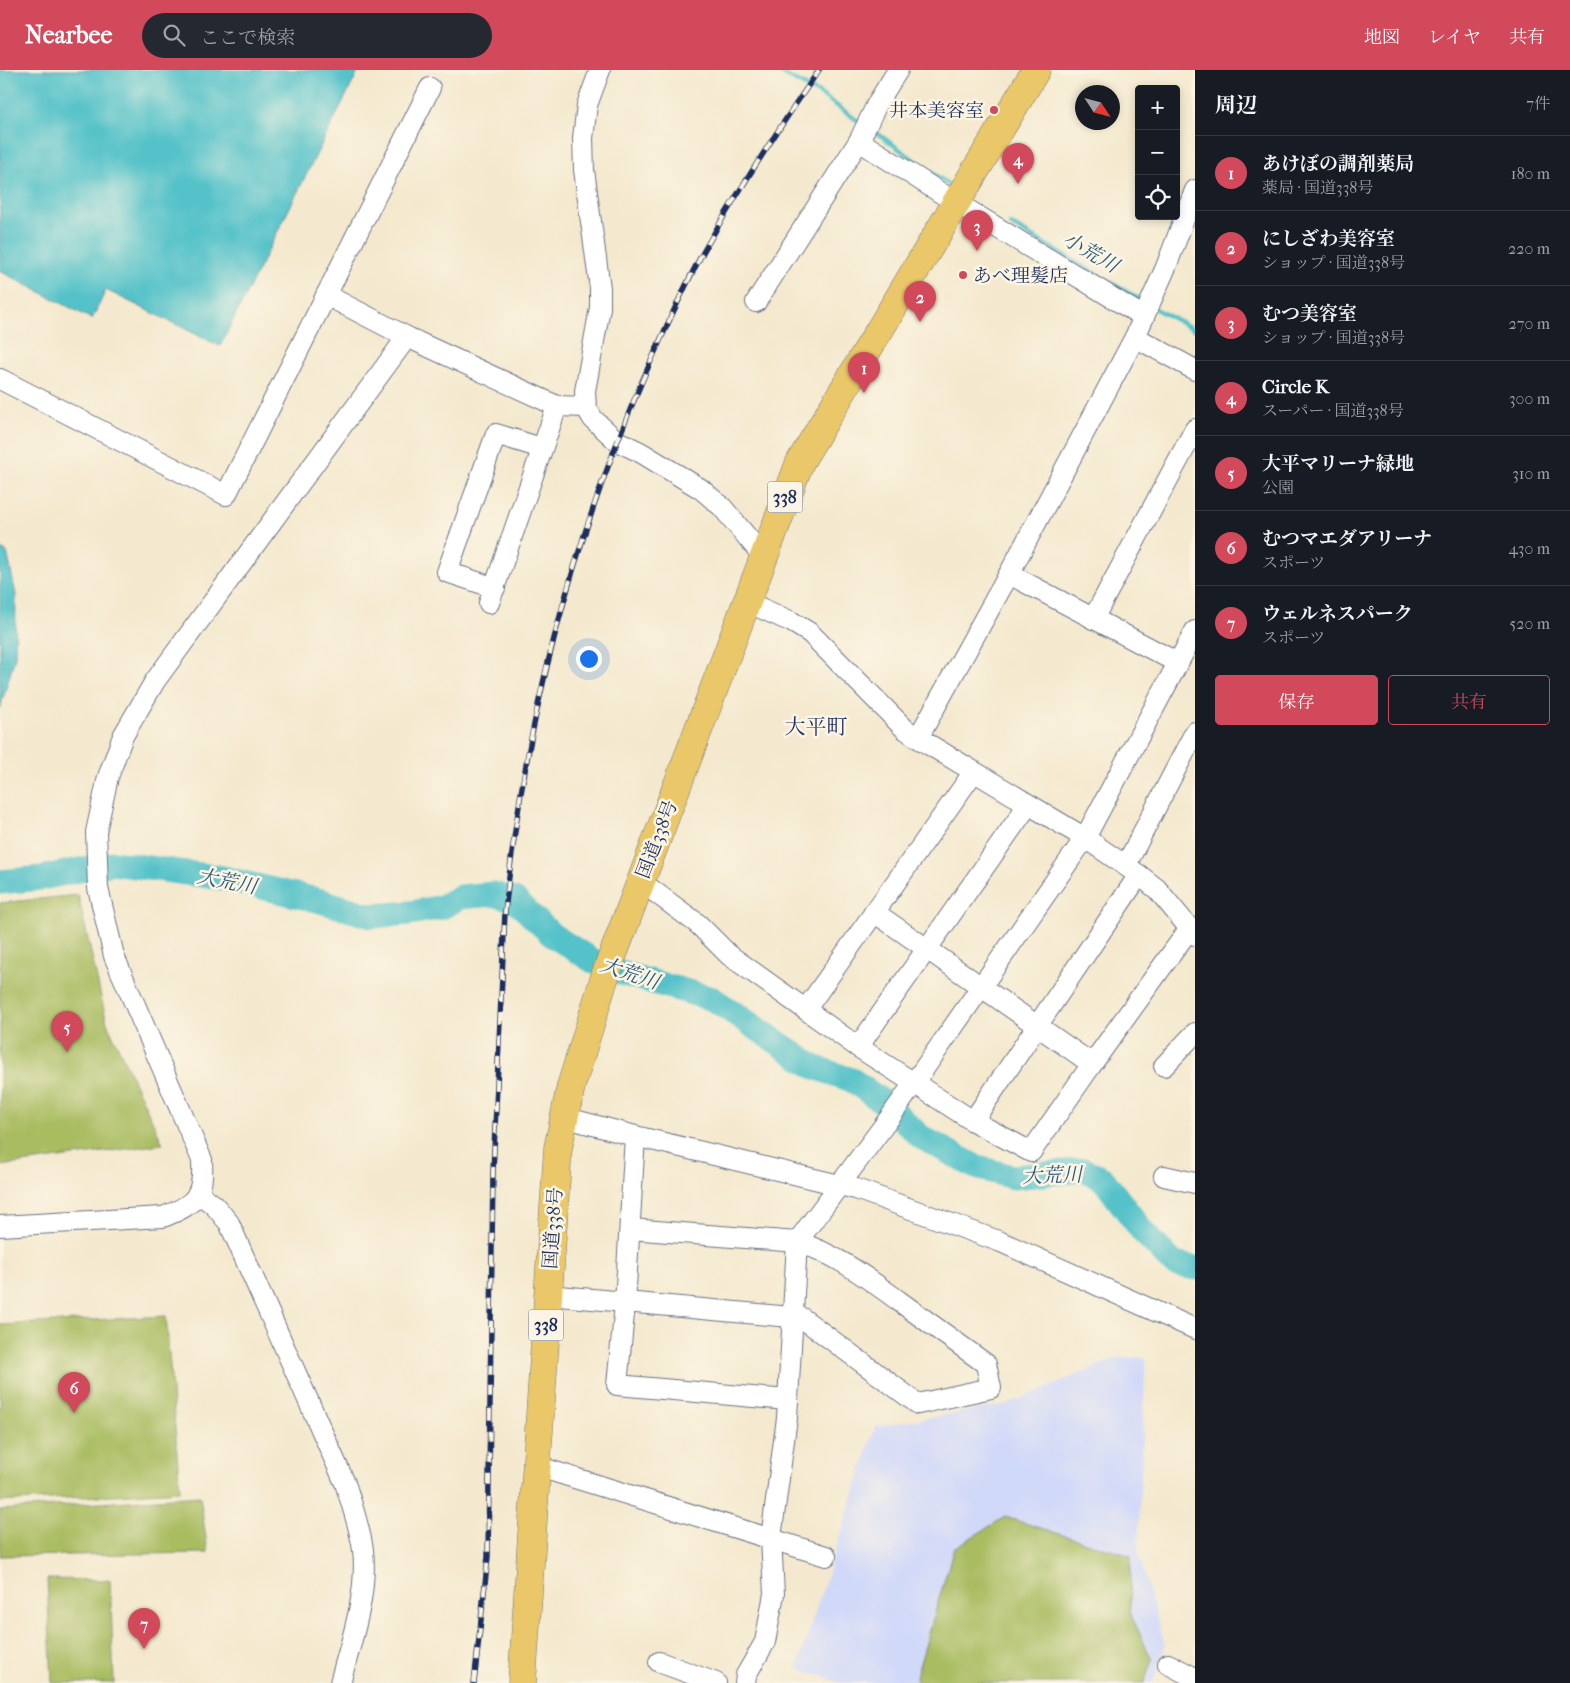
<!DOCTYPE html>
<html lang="ja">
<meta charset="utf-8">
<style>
body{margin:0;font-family:"IM FELL French Canon","Noto Serif JP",serif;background:#242831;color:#f1f3f6}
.controls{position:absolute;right:15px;top:15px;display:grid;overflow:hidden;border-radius:5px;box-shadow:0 2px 8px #0003}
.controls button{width:45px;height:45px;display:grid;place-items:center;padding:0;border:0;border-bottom:1px solid #363941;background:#171b24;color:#f1f3f6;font:25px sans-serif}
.compass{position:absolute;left:1075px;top:15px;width:45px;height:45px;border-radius:50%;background:#171b24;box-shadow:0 2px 8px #0003;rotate:126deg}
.you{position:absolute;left:588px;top:588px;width:18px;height:18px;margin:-12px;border:4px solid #fff;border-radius:50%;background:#1a73e8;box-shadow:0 0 0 8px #1a73e833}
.badge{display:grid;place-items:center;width:32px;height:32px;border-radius:50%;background:#d1495b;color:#fff;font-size:16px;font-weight:700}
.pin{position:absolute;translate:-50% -41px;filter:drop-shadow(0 1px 2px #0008)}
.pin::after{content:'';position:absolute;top:26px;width:18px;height:15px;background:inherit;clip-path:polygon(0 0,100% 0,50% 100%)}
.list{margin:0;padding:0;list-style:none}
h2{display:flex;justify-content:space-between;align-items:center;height:65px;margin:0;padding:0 20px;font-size:21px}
h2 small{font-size:16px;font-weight:400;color:#9ea1a6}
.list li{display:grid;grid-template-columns:32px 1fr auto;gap:15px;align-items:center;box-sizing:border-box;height:75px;padding:0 20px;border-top:1px solid #363941}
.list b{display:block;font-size:19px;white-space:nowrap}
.list p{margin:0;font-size:16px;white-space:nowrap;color:#9ea1a6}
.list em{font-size:16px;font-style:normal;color:#9ea1a6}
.actions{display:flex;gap:10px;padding:15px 20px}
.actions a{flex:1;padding:11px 0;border:1px solid #d1495b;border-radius:5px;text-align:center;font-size:18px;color:#d1495b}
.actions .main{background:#d1495b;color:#fff}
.icon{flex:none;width:28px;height:28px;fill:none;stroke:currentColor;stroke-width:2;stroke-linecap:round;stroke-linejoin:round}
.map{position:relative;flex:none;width:1195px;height:1613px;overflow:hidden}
header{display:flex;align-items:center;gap:30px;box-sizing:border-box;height:70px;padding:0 25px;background:#d1495b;color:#fff}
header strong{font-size:24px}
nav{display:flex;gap:28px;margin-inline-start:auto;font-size:18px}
.search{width:350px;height:45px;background:#242831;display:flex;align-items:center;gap:12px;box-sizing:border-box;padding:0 18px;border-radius:28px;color:#9ea1a6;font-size:19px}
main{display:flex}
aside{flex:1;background:#171b24}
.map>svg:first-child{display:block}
.built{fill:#d1d9f9}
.green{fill:#a9bc61;stroke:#627660}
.water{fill:#54c2c9;stroke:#387894}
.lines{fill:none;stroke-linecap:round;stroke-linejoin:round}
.stream{stroke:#54c2c9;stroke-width:4.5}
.river{stroke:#54c2c9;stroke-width:25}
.minor-casing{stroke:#677085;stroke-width:22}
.highway-casing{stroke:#677085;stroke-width:29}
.minor{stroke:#fff;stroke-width:20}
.highway{stroke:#eac769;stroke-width:28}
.rail-casing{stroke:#1b2f5e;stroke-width:5.5}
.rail{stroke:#fcf5e5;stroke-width:4;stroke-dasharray:11;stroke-linecap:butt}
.poi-dot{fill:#d1495b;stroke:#fcf5e5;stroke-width:2}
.labels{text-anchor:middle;stroke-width:5;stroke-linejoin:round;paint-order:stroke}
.shield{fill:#fcf5e5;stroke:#5e6a86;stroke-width:1}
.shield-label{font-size:18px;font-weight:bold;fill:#1b2f5e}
.poi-label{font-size:19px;fill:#1b2f5e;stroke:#fcf5e5;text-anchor:end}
.street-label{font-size:19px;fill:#1b2f5e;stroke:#fcf5e5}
.water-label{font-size:20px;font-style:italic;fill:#2c5b7e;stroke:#fcf5e5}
.quarter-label{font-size:21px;fill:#1b2f5e;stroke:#fcf5e5}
</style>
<header>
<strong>Nearbee</strong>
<div class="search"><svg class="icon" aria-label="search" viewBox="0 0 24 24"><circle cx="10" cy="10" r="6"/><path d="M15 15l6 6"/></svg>ここで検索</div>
<nav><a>地図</a><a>レイヤ</a><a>共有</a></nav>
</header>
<main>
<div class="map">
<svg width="1195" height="1613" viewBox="0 0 1195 1613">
<rect width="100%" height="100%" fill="#fcf5e5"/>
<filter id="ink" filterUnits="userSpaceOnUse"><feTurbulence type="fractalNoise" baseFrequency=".02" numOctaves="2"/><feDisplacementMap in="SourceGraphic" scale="10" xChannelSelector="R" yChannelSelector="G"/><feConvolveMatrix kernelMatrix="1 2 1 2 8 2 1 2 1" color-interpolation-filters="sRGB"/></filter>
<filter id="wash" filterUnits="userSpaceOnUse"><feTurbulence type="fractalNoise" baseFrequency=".0096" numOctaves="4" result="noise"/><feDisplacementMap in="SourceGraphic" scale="20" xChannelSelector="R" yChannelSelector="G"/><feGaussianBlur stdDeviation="1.12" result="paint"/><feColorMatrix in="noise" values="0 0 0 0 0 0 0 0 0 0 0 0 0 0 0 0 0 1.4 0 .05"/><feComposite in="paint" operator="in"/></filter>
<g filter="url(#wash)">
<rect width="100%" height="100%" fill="#f4e9ce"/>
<!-- built -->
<polygon class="built" points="1119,1287 1146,1287 1138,1482 1165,1576 1153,1613 840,1613 797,1598 875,1357 1008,1334"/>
<!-- green -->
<g class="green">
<polygon points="78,825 107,953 163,1074 0,1096 0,833"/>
<polygon points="166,1246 180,1421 0,1432 0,1255"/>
<polygon points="200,1426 208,1483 0,1486 0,1440"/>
<polygon points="1005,1447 1131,1486 1130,1543 1152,1590 1144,1613 918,1613 915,1610 954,1478"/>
<polygon points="47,1509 110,1510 114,1613 52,1613"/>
</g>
<!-- water -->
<g class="water">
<polygon points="0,0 359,0 220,276 106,220 92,249 0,201"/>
<polygon points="0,479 7,482 16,525 15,587 0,638"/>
</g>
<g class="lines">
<!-- stream -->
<g class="stream">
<polyline points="775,0 819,23 861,53"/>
<polyline points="870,58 948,114"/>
<polyline points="1010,154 1146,233"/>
<polyline points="1154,238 1195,260"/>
</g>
<!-- river -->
<polyline class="river" points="0,812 41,808 113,793 223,808 321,831 371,846 410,843 442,837 460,827 493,824 515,830 552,865 593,891 621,903 713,929 814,997 852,1010 887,1035 921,1067 976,1097 1013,1107 1084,1100 1103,1109 1143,1162 1174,1194 1195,1198"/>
</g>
</g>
<g filter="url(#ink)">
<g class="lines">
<defs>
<g id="minor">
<polyline points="600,0 587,35 583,68 584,100 600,218 600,238 585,321 586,337 593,349 617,371 640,382 701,419 722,437 763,486"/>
<polyline points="859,71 955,132 1144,247"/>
<polyline points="326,225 407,267 557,336 586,337"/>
<polyline points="756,232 859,71 878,32 898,0"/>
<polyline points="1135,267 1195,300"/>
<polyline points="0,309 226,425 430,18"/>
<polyline points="1009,504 1178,593"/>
<polyline points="495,518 447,502 496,364 541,378"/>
<polyline points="747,532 792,552 810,563 905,659 918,668 1085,768 1139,805 1157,819 1195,865"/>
<polyline points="489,533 557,336"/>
<polyline points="1093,549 1195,359"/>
<polyline points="918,668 1009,504 1135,267 1166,197 1195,120"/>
<polyline points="1126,795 1195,662"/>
<polyline points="640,811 698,854 729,885 858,977 973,1051 1031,1082 1092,994"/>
<polyline points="874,842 1092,994 1190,858"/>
<polyline points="806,939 973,703"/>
<polyline points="858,977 1028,735"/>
<polyline points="1164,996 1195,963"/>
<polyline points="563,1047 635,1066 856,1119 1001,1172 1195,1259"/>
<polyline points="973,1051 1139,805"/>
<polyline points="635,1066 625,1234 617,1315 788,1330"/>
<polyline points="1164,1106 1195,1113"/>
<path d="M198 1123 214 1135 229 1153 345 1413C352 1435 360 1458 363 1480 368 1525 351 1571 340 1613"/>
<path d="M0 1156 163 1147C196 1134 204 1126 202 1090L114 886 98 818 96 762 108 707 123 666 155 611 407 267"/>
<path d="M548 1225 802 1248 918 1334 991 1318 986 1294C957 1273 928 1252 899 1231 867 1208 835 1183 797 1172L630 1159"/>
<polyline points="536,1396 826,1486"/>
<polyline points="659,1592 716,1613"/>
<polyline points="1168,1594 1195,1608"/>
<polyline points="745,1613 746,1605 765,1572 774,1524 771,1468 787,1348 797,1172 891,1046 1085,768 1195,561"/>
</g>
<polyline id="highway" points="522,1613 558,1078 571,1016 606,903 800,392 1036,0"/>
</defs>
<!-- minor casing -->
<use href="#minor" class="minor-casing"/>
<!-- highway casing -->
<use href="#highway" class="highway-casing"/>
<!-- minor -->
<use href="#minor" class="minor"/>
<!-- highway -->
<use href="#highway" class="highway"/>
<defs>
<path id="rail" d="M474 1613 488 1487 493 1102 505 842C524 656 569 481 643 309 663 264 682 220 706 177 741 116 779 58 819 0"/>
</defs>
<!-- rail casing -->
<use href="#rail" class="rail-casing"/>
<!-- rail -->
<use href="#rail" class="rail"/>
</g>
</g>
<!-- markers -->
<g class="poi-dot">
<circle cx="994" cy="40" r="5"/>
<circle cx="963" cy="205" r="5"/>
</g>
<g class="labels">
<!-- shield labels -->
<g class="shield">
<rect x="767.5" y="411.5" width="35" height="31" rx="4"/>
<rect x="528.5" y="1239.5" width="35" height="31" rx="4"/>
</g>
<g class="shield-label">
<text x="785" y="433">338</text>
<text x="546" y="1261">338</text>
</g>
<!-- poi labels -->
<g class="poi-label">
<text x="984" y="47">井本美容室</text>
<text x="973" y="212" text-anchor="start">あべ理髪店</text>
</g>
<!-- street labels -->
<g class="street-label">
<text transform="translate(656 769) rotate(-69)" y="7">国道338号</text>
<text transform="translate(552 1158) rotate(-86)" y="7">国道338号</text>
</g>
<!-- water labels -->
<g class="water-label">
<text transform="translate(1091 182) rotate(30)" y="7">小荒川</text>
<text transform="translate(227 811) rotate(11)" y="7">大荒川</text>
<text transform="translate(630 903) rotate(19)" y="7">大荒川</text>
<text transform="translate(1052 1105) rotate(-2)" y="7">大荒川</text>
</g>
<!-- quarter labels -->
<g class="quarter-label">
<text x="816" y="664">大平町</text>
</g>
</g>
</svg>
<div class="controls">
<button>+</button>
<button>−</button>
<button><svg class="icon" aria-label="locate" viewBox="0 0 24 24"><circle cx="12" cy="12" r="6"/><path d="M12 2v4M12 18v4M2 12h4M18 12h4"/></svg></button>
</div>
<svg class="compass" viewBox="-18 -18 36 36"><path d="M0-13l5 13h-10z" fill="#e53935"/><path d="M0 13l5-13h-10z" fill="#9ea1a6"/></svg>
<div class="you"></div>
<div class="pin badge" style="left:864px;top:323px">1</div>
<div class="pin badge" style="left:920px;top:252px">2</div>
<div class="pin badge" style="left:977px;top:181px">3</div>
<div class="pin badge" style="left:1018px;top:114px">4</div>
<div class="pin badge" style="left:67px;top:982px">5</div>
<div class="pin badge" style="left:74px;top:1343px">6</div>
<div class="pin badge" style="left:144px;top:1579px">7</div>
</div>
<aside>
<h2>周辺<small>7件</small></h2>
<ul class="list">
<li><span class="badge">1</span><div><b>あけぼの調剤薬局</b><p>薬局 · 国道338号</p></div><em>180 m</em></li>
<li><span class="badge">2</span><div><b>にしざわ美容室</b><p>ショップ · 国道338号</p></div><em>220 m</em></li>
<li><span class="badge">3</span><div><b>むつ美容室</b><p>ショップ · 国道338号</p></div><em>270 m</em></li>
<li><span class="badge">4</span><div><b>Circle K</b><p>スーパー · 国道338号</p></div><em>300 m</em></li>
<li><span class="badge">5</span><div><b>大平マリーナ緑地</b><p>公園</p></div><em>310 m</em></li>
<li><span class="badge">6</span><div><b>むつマエダアリーナ</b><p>スポーツ</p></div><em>430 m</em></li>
<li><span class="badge">7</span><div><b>ウェルネスパーク</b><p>スポーツ</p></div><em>520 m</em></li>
</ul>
<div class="actions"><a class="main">保存</a><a>共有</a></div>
</aside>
</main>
